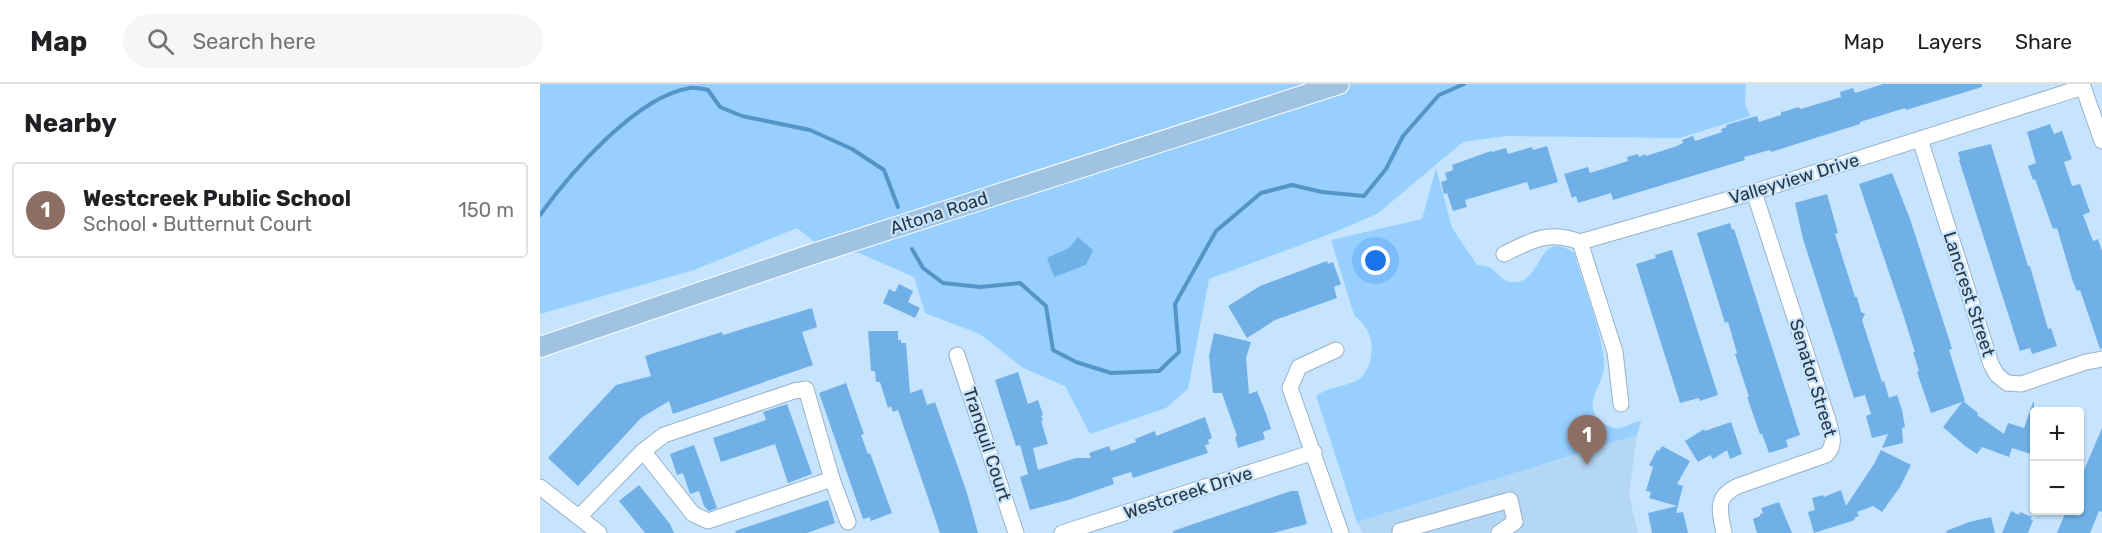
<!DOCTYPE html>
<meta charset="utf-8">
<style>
body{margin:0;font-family:Rubik,sans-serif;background:#f6f6f6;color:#202124}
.controls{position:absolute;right:18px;bottom:18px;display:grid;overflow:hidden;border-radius:6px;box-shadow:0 2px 4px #0004}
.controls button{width:54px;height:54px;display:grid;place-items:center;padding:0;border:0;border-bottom:2px solid #e0e0e0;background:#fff;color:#202124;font:30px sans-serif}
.you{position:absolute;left:836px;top:177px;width:21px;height:21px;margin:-15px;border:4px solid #fff;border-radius:50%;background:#1a73e8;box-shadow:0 0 0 9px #1a73e833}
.badge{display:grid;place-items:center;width:39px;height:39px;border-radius:50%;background:#d93025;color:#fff;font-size:20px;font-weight:700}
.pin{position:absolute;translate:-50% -50px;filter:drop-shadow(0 2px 3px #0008)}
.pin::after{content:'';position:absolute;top:32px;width:21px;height:18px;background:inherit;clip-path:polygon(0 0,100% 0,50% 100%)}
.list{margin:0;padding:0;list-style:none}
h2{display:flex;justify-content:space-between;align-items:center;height:78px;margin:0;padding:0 24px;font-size:26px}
h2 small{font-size:20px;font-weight:400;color:#757577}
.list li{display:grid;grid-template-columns:39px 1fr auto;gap:18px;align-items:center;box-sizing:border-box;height:96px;margin:0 12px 12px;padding:0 12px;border:2px solid #e0e0e0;border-radius:6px}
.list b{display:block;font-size:22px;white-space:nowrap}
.list p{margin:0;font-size:20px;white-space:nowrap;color:#757577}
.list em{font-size:20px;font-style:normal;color:#757577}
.icon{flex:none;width:33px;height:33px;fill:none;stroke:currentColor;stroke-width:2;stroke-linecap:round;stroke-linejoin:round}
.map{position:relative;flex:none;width:1562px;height:449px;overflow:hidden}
header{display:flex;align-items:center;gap:36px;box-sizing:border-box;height:84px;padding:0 30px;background:#fff;border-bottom:2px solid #e0e0e0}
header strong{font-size:28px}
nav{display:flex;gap:33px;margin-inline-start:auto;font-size:21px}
.search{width:420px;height:54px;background:#f6f6f6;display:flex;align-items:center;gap:15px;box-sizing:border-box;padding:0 21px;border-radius:33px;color:#757577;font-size:22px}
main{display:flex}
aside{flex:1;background:#fff}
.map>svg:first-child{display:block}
.built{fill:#b5d7f6}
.green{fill:#97cfff}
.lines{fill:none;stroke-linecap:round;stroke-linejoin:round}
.stream{stroke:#5594c9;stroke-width:4}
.building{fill:#70b0e6}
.minor-casing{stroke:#96b2cc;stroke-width:17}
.major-casing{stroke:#fff;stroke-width:22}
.minor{stroke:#fff;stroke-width:15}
.major{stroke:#a0c3e1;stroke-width:20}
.labels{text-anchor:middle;stroke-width:4.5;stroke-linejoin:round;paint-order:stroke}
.street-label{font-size:18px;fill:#2a3640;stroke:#c7e4ff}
</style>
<header>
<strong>Map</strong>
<div class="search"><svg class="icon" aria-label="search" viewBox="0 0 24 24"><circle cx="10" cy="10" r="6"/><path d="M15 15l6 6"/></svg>Search here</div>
<nav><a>Map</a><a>Layers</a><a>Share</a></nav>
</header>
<main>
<aside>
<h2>Nearby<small></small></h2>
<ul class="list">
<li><span class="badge" style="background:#8d6e63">1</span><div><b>Westcreek Public School</b><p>School · Butternut Court</p></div><em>150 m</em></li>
</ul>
</aside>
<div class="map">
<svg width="1562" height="449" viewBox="0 0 1562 449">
<rect width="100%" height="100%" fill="#c7e4ff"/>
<!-- built -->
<polygon class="built" points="1097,351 1089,411 1098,449 823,449 817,438"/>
<!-- green -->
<g class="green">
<polygon points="0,0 1206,0 1205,20 1210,32 1140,54 967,52 923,58 837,130 790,150 669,195 648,305 626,324 550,350 525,302 483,284 440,250 385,229 374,193 319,169 287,168 257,144 154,186 0,230"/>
<path d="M896 84 912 144 937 181C942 181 948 182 951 184 958 189 962 197 971 198 1005 202 995 142 1034 169 1042 197 1066 258 1064 284 1062 302 1043 320 1059 335 1078 353 1083 340 1101 337L1097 351 817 438 776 312C789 302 808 303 821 294 825 290 829 282 830 277 835 257 829 244 814 231L791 156 882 135Z"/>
</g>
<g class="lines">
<!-- stream -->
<g class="stream">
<path d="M0 131C30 89 97 12 150 4 155 3 163 5 168 6L180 23 202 32 270 46 312 65 344 86 358 123"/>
<polyline points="372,165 383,184 403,199 440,203 480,199 506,222 513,266 536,278 571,289 619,287 639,268 635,220 676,147 721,109 752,101 782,108 824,112 846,85 863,52 899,11 924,0"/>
</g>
</g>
<!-- building -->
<g class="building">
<polygon points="1343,0 1442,0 1442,3 1366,26 1365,24 1320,38 1320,40 1231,68 1230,66 1204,73 1205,76 1073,116 1071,109 1038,119 1036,112 1032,114 1024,90 1048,83 1050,89 1088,77 1087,73 1098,70 1099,73 1105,70 1106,72 1137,62 1143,59 1142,56 1153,52 1155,57 1182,48 1181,45 1187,43 1186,41 1196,38 1217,32 1219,38 1241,31 1241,28 1246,27 1258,23 1261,25 1301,13 1300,8 1313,4 1315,9"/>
<polygon points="1510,40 1514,50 1522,47 1532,75 1524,78 1532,102 1540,100 1550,128 1543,131 1553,157 1558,155 1562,167 1562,264 1560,265 1540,206 1537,207 1533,198 1517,144 1513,145 1495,95 1493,96 1488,82 1496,79 1487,48"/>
<polygon points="1451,60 1488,182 1490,182 1508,245 1511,244 1517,262 1492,270 1490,264 1480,267 1419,76 1420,76 1418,68"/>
<polygon points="1007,62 1018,98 990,106 987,98 925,116 927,123 913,127 907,109 904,110 901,98 907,96 905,89 913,86 912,81 951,67 952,68 966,64 968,70 992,63 993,66"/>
<polygon points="1352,89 1370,135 1408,252 1412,265 1409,266 1425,317 1391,329 1377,288 1379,287 1373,268 1375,268 1363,230 1319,100"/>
<polygon points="1287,110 1298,149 1295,150 1315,213 1317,213 1321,228 1325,230 1322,236 1342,298 1344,297 1349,314 1357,311 1362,326 1365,343 1362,344 1363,359 1342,364 1348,350 1332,354 1326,332 1331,330 1325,311 1314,314 1263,155 1255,119"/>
<polygon points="1190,139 1192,146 1194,145 1260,351 1246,356 1248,363 1229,369 1222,350 1220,350 1207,313 1209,313 1195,270 1197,269 1188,238 1185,239 1157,149"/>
<polygon points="538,153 553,166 546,181 514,193 507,174 529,164"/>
<polygon points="1132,166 1178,311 1160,317 1159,314 1140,319 1096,180 1116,174 1115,171"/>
<polygon points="787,177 788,180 793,178 801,200 794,203 797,214 735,236 707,254 688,222 720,202"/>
<polygon points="359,200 373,207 368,218 380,224 375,234 343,219 349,205 355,208"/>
<polygon points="272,224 277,243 262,248 273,281 133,330 129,317 101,334 38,402 8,374 76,301 111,292 105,272 182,248 183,251"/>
<polygon points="328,247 358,247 358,256 361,256 361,259 366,259 370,309 382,305 387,321 395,318 427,409 438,449 400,449 358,326 353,328 351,322 348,324 340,298 336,298 335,287 331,287"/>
<polygon points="674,249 711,258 706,274 709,310 717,307 727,332 731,345 723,348 725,355 698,364 695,353 697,352 682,309 673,309 669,272"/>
<polygon points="478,288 488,320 498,316 503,331 501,332 503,336 501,337 508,360 493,364 498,386 536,374 551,374 549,369 569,362 571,367 596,358 595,355 615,347 616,352 665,333 672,354 668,356 669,360 665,361 668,369 593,394 591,388 572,394 574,400 528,416 490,426 480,393 488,390 480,361 476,362 455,296"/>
<polygon points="306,299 324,350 321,351 328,370 330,369 352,429 331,437 330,433 323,435 279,309"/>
<polygon points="1423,317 1438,329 1437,331 1464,350 1468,339 1484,344 1493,318 1494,318 1494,371 1472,364 1469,373 1442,363 1437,370 1425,362 1403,343"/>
<polygon points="247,320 272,390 248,399 235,360 181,378 173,354 226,336 223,328"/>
<polygon points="1191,338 1202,370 1190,375 1187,366 1173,375 1170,371 1158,378 1145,357 1164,345 1165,347"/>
<polygon points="1562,344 1562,428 1559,427 1550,449 1517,449 1526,427 1539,432 1539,398"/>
<polygon points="154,361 177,424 169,427 164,422 159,407 150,410 143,389 137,391 130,370"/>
<polygon points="1122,362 1150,377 1137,400 1143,402 1136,429 1143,428 1148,449 1112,449 1108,429 1137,422 1109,414 1111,408 1106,407 1113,383 1109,381 1117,366 1119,367"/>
<polygon points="1341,366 1371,381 1360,403 1342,428 1333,422 1317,428 1319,432 1314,434 1315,436 1274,449 1268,428 1275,426 1272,414 1283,411 1284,413 1301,406 1306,422 1334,380"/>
<polygon points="99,401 130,440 134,449 105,449 79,417"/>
<polygon points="751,407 758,407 767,440 733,449 633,449 633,447"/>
<polygon points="288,416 295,439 267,449 196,449 195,447"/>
<polygon points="1239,418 1252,449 1217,449 1213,435 1220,432 1220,430 1223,429 1221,424"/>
<polygon points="1471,427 1479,431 1480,428 1492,433 1490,435 1493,436 1488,449 1462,449"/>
<polygon points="1451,433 1455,449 1407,449 1406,447 1429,438"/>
</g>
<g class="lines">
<defs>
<g id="minor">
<polyline points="1542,0 1562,57"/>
<polyline points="1380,55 1451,280 1457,291 1467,299 1481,300 1546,278 1562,275"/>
<polyline points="1040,158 1075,268 1081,320"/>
<path d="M964 170C992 156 1009 146 1040 158L1214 108 1543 3"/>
<polyline points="796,266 759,283 750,304 801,449"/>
<polyline points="417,271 476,449"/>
<polyline points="103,367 153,430 168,437 292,395"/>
<polyline points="0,403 59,449"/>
<polyline points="39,433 103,367 124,351 254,307 266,305 292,395 308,438"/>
<polyline points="522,449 774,368"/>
<polyline points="860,449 860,447 970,416 975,438 959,449"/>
<path d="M1184 449C1180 427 1174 413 1198 402L1286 371C1297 360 1291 349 1288 336L1214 108"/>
</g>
<polyline id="major" points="0,263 270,171 799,0"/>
</defs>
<!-- minor casing -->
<use href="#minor" class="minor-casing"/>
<!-- major casing -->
<use href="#major" class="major-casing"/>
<!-- minor -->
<use href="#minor" class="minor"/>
<!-- major -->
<use href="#major" class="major"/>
</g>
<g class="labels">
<!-- street labels -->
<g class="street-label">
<text transform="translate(1254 95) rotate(-17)" y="6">Valleyview Drive</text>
<text transform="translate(399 129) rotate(-18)" y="6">Altona Road</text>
<text transform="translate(1429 210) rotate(72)" y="6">Lancrest Street</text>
<text transform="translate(1273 294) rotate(73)" y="6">Senator Street</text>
<text transform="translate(447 360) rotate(72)" y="6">Tranquil Court</text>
<text transform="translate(648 409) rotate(-18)" y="6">Westcreek Drive</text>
</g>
</g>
</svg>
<div class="controls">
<button>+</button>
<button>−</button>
</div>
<div class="you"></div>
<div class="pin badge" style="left:1047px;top:381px;background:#8d6e63">1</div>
</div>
</main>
